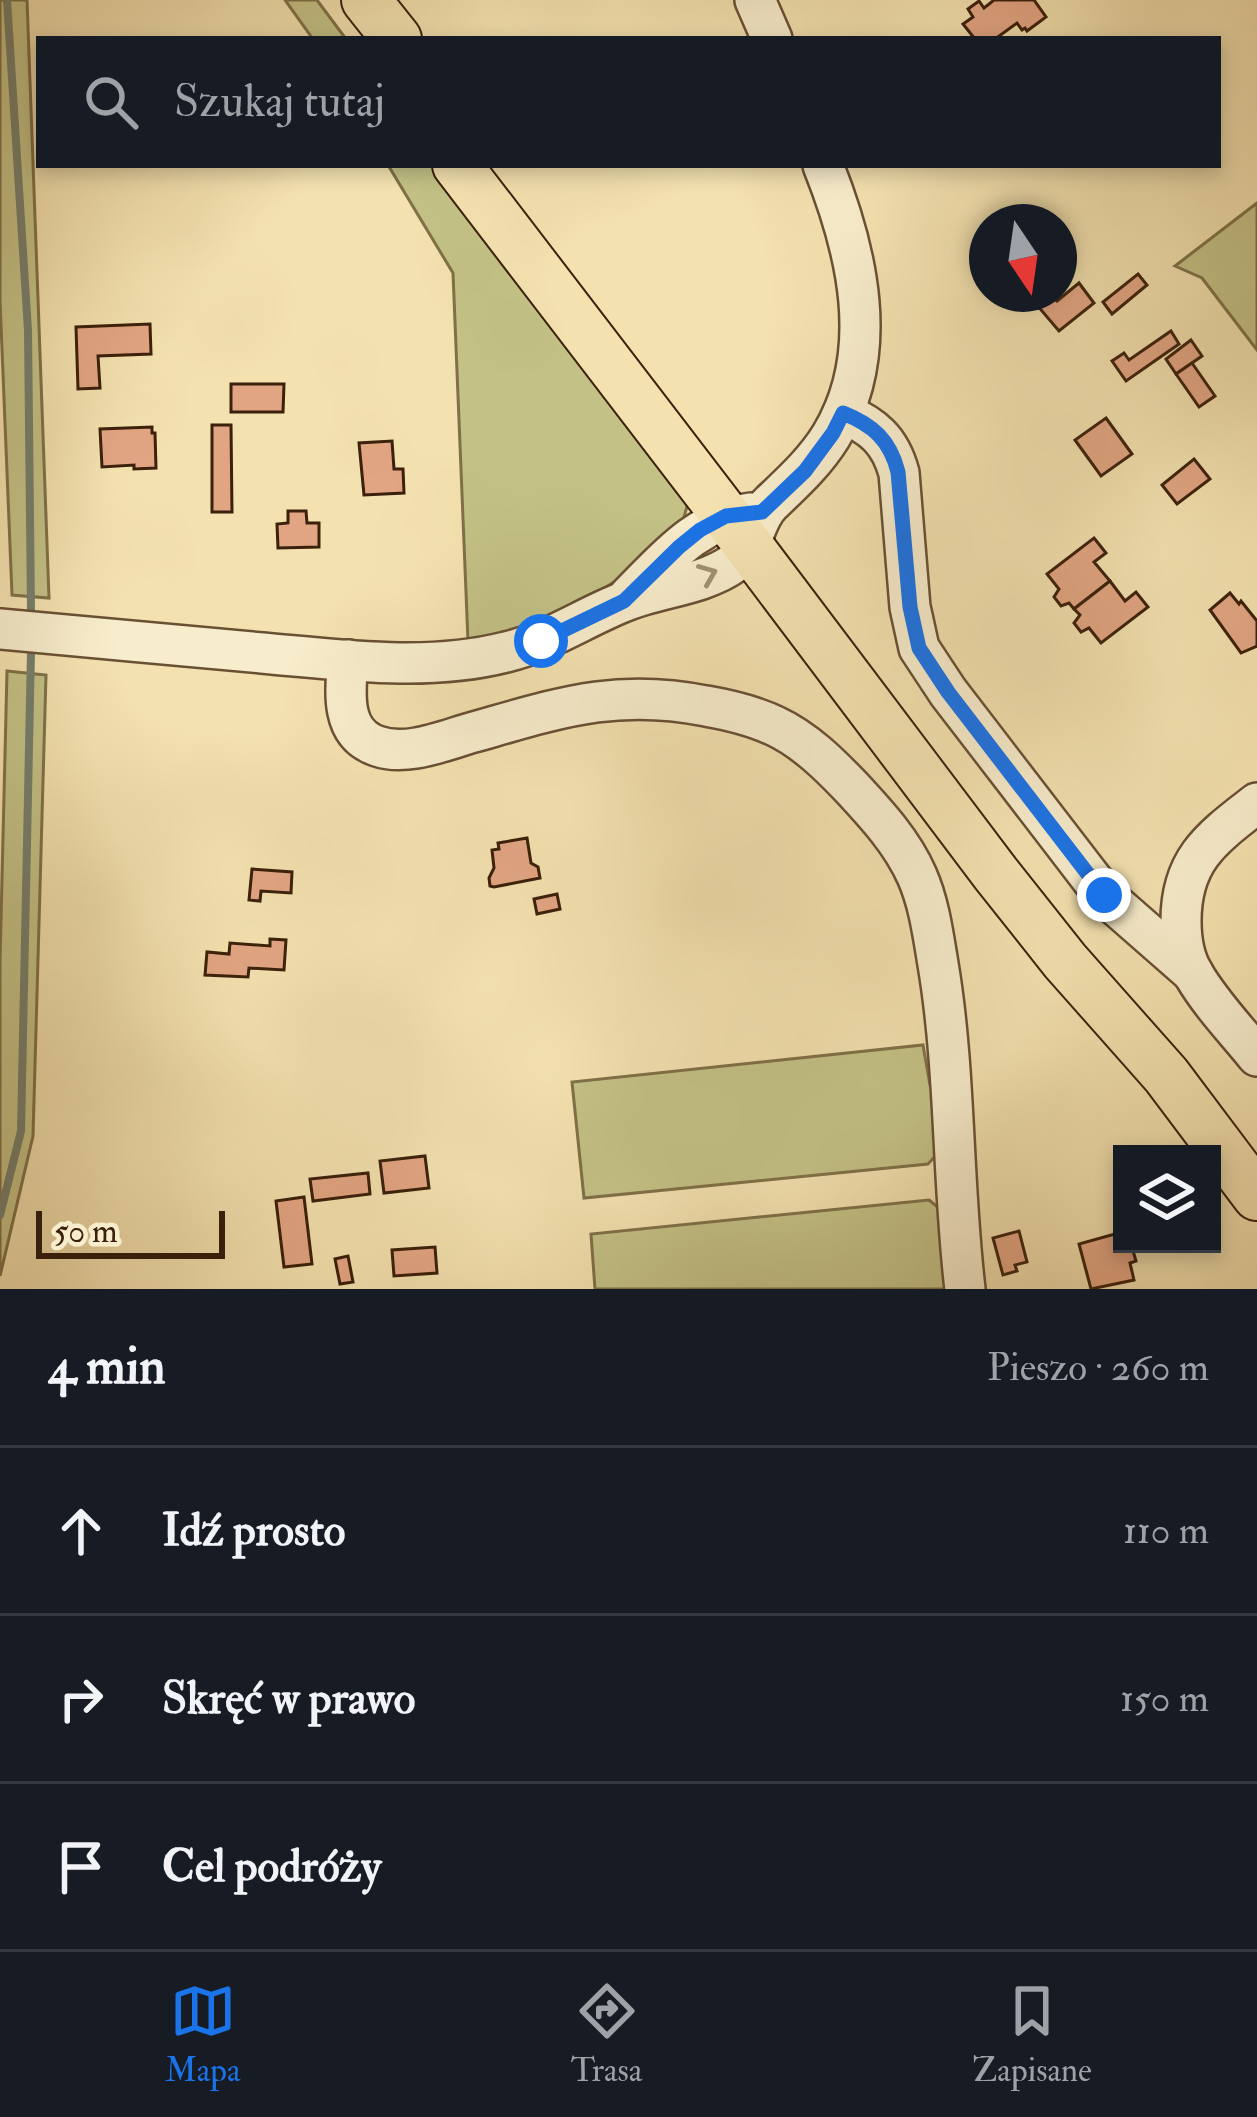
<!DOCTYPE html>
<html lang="pl">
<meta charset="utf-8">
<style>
body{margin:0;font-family:"IM FELL Double Pica",serif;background:#20242c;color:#f1f3f6}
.controls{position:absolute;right:36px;bottom:36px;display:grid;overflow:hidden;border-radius:0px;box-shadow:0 6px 18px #0003}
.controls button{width:108px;height:108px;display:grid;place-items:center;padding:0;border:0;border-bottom:3px solid #363941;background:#171b24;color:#f1f3f6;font:60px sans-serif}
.compass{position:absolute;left:969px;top:204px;width:108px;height:108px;border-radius:50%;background:#171b24;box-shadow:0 6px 18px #0003;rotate:167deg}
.scale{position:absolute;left:36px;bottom:30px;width:189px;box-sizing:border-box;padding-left:12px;border:6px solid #3b200b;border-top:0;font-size:33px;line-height:42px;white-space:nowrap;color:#3b200b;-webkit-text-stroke:9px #f7eccb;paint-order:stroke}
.stop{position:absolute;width:36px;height:36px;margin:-27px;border:9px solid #1a73e8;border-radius:50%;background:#fff}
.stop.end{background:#1a73e8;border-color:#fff;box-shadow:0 3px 12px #0008}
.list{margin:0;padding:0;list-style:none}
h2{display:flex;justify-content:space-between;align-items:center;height:156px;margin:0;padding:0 48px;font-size:51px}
h2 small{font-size:39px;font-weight:400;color:#9ea1a6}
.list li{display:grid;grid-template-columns:78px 1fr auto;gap:36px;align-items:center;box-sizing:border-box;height:168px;padding:0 48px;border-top:3px solid #363941}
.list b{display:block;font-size:45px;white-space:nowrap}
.list em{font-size:39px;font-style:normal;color:#9ea1a6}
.icon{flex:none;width:66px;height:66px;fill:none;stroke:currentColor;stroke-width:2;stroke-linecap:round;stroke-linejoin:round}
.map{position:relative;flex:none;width:1257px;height:1289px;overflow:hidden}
.search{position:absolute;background:#171b24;box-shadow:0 6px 18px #0003;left:36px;right:36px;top:36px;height:132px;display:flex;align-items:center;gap:30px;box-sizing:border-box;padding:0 42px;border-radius:0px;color:#9ea1a6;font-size:45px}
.sheet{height:660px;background:#171b24}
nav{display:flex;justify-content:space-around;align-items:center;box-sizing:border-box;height:168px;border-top:3px solid #363941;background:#171b24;font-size:33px;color:#9ea1a6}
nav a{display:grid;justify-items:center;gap:6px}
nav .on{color:#1a73e8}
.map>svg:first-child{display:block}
.green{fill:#c3c186;stroke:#7f7048;stroke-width:3}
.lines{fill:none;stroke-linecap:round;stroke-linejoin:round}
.stream{stroke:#757e6c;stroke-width:8}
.building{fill:#e2a583;stroke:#3b200b;stroke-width:3}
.minor-casing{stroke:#695034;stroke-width:44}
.major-casing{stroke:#3b200b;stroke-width:52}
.minor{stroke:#f7eccb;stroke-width:39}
.major{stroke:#f3e1af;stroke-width:48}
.oneway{stroke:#a29075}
.route{stroke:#1a73e8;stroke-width:15}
</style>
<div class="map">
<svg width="1257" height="1289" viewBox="0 0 1257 1289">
<rect width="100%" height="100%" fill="#f3e1af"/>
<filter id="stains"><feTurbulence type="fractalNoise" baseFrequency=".00167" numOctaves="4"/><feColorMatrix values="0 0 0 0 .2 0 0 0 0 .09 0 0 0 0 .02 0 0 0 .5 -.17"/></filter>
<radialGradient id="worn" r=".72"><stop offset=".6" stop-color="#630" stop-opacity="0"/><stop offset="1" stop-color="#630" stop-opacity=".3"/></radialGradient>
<!-- green -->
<g class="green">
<polygon points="0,0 27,0 49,598 12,595 0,300"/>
<polygon points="285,0 317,0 346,39 313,39"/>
<polygon points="388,165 442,165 688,503 682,524 639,566 578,605 523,630 468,641 453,273"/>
<polygon points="1257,203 1257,350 1202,278 1175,266"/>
<polygon points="7,671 46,675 33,1136 0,1276 0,962"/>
<polygon points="923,1045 930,1085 942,1083 945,1145 928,1164 584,1198 572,1082"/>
<polygon points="929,1200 950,1217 957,1289 595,1289 591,1234"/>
</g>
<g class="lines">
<!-- stream -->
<g class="stream">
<polyline points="7,0 28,330 31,611"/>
<polyline points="0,1215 21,1131 31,651"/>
</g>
</g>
<!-- building -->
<g class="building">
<polygon points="994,0 1034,0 1046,17 1027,31 1025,28 1022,30 1017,23 995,39 975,39 963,24 973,17 968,9 979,1 984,8"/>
<polygon points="1138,274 1147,285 1112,314 1103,302"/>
<polygon points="1079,283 1094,303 1059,331 1036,304 1048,294 1057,301"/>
<polygon points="150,324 151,354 98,356 100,388 78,389 76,327"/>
<polygon points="1171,331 1179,344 1126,381 1112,361 1124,353 1129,360"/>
<polygon points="1191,340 1202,356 1176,374 1166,359"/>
<polygon points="1192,363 1215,396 1199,407 1176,374"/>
<polygon points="231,384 284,384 283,412 231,412"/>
<polygon points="1106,418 1132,454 1101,476 1075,440"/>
<polygon points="212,425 231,425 232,512 212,512"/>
<polygon points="152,427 152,433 155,433 156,468 134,469 134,465 102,467 100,429"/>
<polygon points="392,441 394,469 403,469 404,493 364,495 359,443"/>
<polygon points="1194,459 1210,479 1177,504 1162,485"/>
<polygon points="288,511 306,511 307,523 319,523 319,547 278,548 277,524 288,523"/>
<polygon points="1094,538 1106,553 1094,562 1110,581 1074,609 1069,603 1061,606 1054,597 1059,589 1047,574"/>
<polygon points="1110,581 1125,601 1136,592 1148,607 1101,643 1089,628 1081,632 1074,623 1080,615 1074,609"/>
<polygon points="1230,593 1239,604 1241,601 1257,621 1257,646 1241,653 1210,610"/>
<polygon points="527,838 531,863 538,867 540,878 494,887 490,886 489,878 494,868 492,850 499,849 498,843"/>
<polygon points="252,869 292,872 291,893 261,891 260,901 249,900"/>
<polygon points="557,894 560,909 537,914 534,899"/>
<polygon points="270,939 286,940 284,970 249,968 248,977 205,975 207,952 229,954 230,943 270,946"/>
<polygon points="425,1156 429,1188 384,1193 380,1161"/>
<polygon points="368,1173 370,1194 313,1201 310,1179"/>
<polygon points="304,1197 312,1264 284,1267 276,1201"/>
<polygon points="1019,1231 1027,1262 1015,1265 1017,1271 1003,1275 993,1238"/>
<polygon points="1122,1232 1122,1244 1131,1244 1136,1261 1130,1263 1134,1280 1091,1289 1079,1244"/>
<polygon points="435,1247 437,1273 394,1276 392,1250"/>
<polygon points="348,1256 353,1282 340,1284 335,1259"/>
</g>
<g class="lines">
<defs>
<g id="minor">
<polyline points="755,0 772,39"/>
<path d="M843 413C873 426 890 440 899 473L910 607 919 648 948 692 1104 895 1193 973"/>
<path d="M629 596C665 560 698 519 751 513"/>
<path d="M0 629C87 637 175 645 262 653 342 660 428 672 506 652 549 642 583 618 623 602 658 587 702 586 734 563 756 547 753 520 771 503 793 482 815 462 831 436 882 352 857 250 823 165"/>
<path d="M348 660C345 692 340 733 377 746 407 757 445 740 474 732 559 708 616 688 706 706 729 710 754 716 775 726 805 740 830 765 852 788 877 815 902 842 917 876 929 903 933 934 938 964 956 1071 952 1181 965 1289"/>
<path d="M1257 803C1212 838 1181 859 1181 921 1181 940 1184 959 1194 975 1211 1004 1236 1030 1257 1056"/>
</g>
<g id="major">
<polyline points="366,0 397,39"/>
<polyline points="457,165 726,516 996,874 1065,961 1166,1075 1257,1196"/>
</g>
</defs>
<!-- minor casing -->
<use href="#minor" class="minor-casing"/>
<!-- major casing -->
<use href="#major" class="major-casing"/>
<!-- minor -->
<use href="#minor" class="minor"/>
<!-- major -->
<use href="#major" class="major"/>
</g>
<!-- one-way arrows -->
<defs><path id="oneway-chevron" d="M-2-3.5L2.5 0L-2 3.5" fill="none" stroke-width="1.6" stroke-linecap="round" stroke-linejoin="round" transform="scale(3)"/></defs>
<use class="oneway" href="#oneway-chevron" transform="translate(708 574) rotate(-22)"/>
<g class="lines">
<!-- route -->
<path class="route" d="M541 641 624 601 679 547 700 530 726 516 762 512 805 471 833 433 843 413C873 425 890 440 898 472L910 607 919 648 948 692 1104 895"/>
</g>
<rect width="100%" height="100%" filter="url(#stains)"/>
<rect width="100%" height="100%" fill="url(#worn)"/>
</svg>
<div class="controls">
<button><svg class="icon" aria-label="layers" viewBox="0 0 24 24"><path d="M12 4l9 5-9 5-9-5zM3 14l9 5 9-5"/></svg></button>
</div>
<svg class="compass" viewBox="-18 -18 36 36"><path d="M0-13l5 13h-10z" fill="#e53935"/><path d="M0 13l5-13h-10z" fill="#9ea1a6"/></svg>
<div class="scale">50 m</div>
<div class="stop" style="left:541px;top:641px"></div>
<div class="stop end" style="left:1104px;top:895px"></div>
<div class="search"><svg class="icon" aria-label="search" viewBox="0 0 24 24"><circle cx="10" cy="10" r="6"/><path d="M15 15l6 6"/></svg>Szukaj tutaj</div>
</div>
<section class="sheet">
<h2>4 min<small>Pieszo · 260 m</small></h2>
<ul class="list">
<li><svg class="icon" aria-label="ahead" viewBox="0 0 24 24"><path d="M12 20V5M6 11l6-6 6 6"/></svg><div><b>Idź prosto</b></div><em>110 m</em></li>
<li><svg class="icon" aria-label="right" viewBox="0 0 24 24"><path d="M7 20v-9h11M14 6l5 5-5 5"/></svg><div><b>Skręć w prawo</b></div><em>150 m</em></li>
<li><svg class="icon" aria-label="arrive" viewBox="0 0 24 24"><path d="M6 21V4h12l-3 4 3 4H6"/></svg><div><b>Cel podróży</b></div></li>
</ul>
</section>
<nav>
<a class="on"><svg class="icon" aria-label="map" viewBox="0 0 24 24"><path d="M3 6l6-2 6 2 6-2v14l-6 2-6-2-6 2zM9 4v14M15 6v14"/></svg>Mapa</a>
<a><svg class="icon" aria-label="directions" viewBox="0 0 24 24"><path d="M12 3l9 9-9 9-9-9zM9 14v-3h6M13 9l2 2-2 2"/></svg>Trasa</a>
<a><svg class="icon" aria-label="saved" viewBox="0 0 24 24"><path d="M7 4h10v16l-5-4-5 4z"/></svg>Zapisane</a>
</nav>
